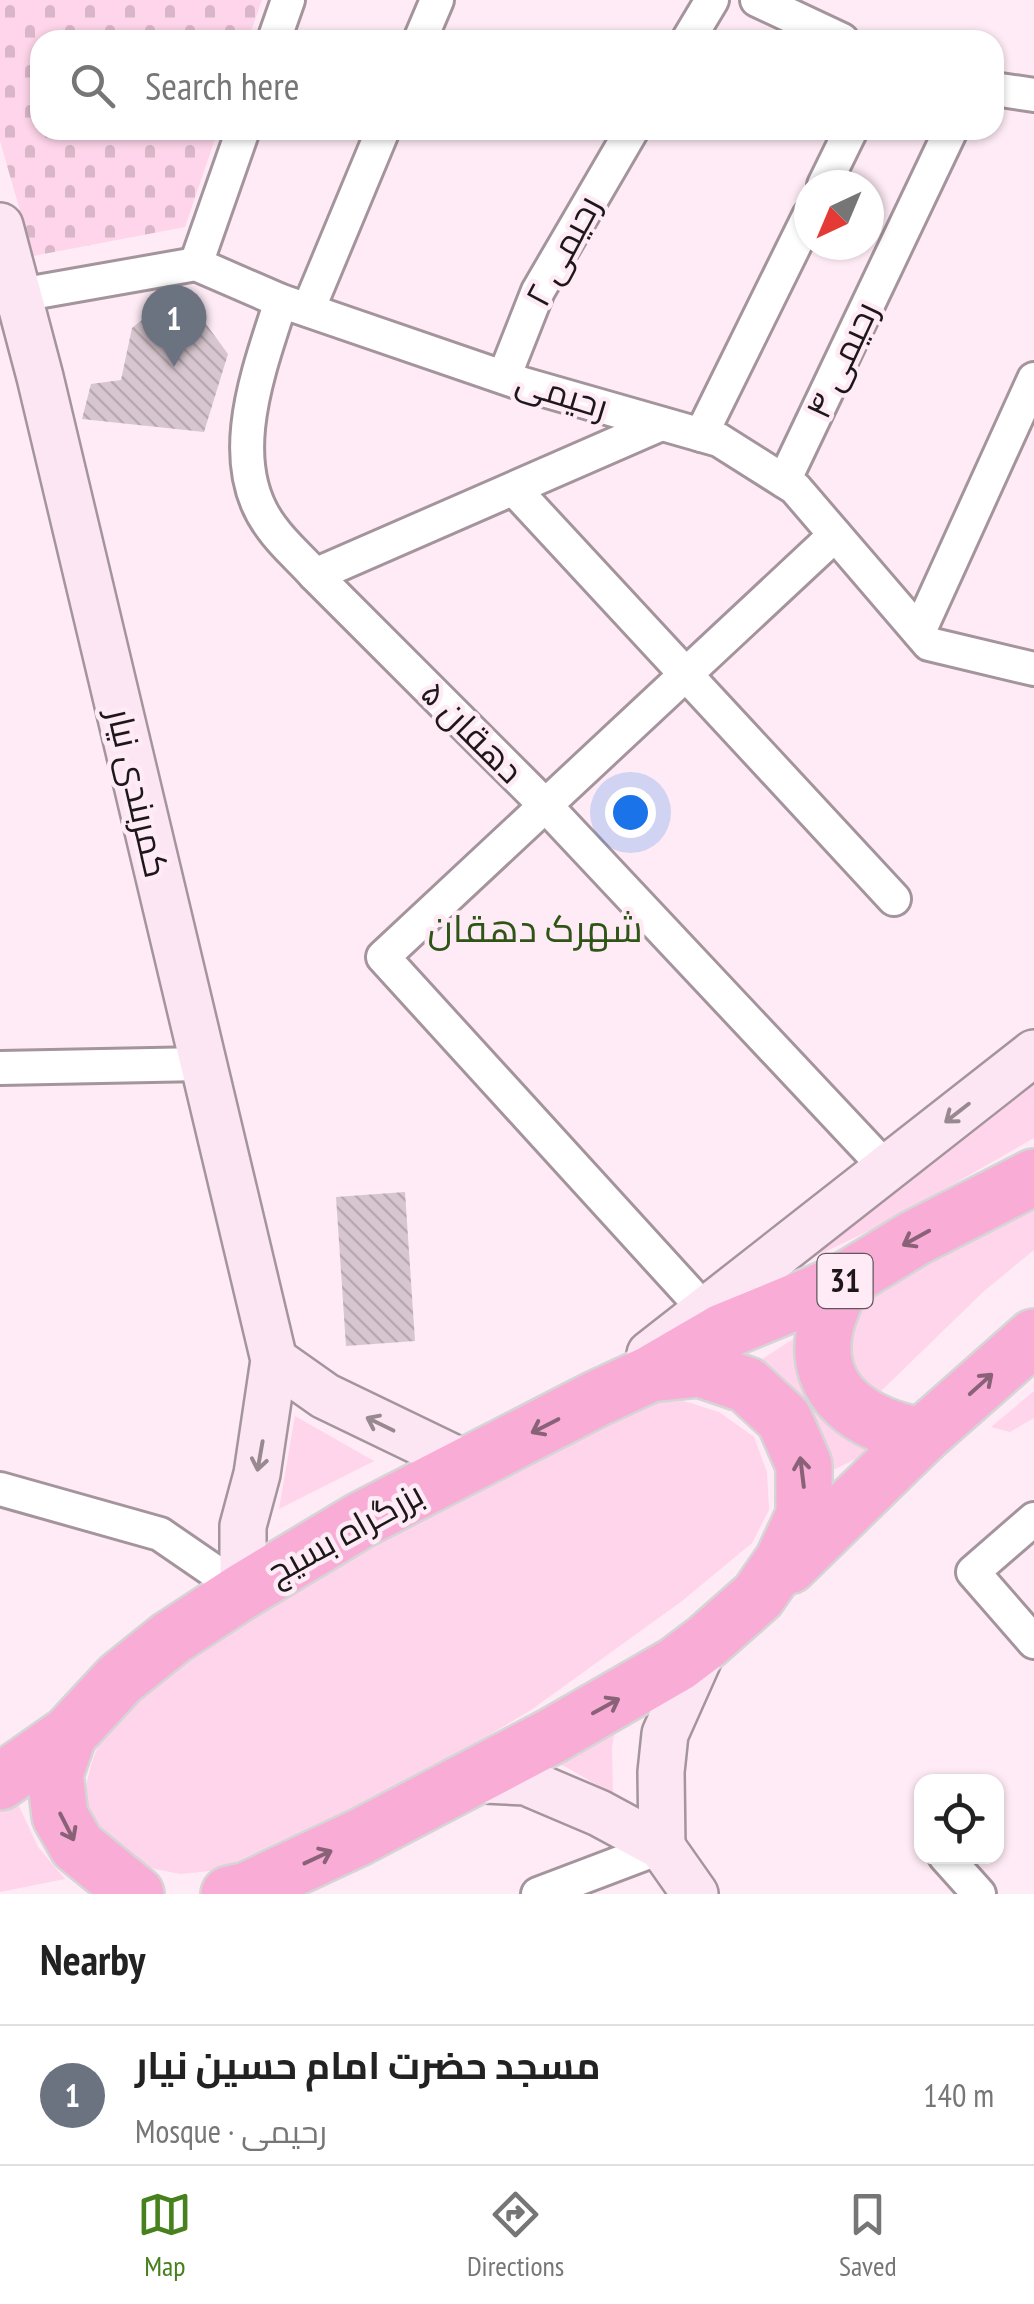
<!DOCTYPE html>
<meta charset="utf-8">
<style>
body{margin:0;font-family:"PT Sans Narrow",Cairo,sans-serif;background:#f6f6f6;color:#222}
.controls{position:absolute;right:30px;bottom:30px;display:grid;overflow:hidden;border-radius:20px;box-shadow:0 2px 8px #0004}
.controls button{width:90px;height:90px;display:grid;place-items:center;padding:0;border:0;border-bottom:2px solid #e0e0e0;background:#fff;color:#222;font:50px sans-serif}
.compass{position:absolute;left:794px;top:170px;width:90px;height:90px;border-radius:50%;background:#fff;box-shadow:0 2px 8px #0004;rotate:224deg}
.you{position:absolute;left:630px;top:812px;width:35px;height:35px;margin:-25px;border:8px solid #fff;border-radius:50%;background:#1a73e8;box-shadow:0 0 0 15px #1a73e833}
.badge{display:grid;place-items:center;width:65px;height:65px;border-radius:50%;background:#46811d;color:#fff;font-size:32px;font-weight:700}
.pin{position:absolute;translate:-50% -82px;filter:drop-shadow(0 2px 5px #0008)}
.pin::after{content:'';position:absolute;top:52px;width:35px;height:30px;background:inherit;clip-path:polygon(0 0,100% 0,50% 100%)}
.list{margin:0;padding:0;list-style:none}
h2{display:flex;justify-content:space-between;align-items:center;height:130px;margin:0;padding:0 40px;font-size:42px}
h2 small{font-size:32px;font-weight:400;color:#767676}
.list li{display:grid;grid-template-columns:65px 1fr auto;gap:30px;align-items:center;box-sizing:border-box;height:140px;padding:0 40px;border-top:2px solid #e0e0e0}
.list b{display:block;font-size:38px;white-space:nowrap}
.list p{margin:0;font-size:32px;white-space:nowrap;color:#767676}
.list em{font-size:32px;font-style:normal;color:#767676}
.icon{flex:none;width:55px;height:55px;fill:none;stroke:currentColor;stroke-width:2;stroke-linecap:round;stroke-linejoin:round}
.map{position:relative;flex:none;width:1034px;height:1894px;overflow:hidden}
.search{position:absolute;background:#fff;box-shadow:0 2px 8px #0004;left:30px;right:30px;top:30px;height:110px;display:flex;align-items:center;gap:25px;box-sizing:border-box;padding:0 35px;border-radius:30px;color:#767676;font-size:38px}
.sheet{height:270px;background:#fff}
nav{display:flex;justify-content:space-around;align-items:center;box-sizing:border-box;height:140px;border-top:2px solid #e0e0e0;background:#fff;font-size:28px;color:#767676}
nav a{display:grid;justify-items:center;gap:5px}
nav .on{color:#46811d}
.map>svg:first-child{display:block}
.grass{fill:#fed5ea}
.cemetery{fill:url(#cemetery-stones)}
.building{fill:url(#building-back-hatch)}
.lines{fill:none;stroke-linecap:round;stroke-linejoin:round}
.street-casing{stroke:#a4949c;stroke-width:38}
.secondary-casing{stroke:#a4949c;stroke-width:50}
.highway-casing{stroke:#d6d5d6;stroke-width:60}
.street{stroke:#fff;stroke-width:32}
.secondary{stroke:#fde6f3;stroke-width:45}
.highway{stroke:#f8acd6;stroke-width:55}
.oneway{stroke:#988991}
.oneway2{stroke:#8a6278}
.labels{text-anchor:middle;stroke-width:9;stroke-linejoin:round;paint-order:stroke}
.shield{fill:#feebf5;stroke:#60575c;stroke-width:2.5}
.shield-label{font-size:32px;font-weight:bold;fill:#1d171a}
.street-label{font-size:35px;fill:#1d171a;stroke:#feebf5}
.neighbourhood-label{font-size:38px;fill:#2e5416;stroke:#feebf5}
</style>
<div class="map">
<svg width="1034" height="1894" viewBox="0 0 1034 1894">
<defs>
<pattern id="cemetery-stones" width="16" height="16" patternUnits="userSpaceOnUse" patternTransform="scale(2.5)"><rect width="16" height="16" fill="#fed5ea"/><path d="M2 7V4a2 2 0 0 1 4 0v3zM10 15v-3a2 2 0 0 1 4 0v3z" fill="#d9b6c8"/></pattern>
<pattern id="building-back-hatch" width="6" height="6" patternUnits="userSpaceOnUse" patternTransform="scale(2.5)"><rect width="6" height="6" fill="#d7c6cf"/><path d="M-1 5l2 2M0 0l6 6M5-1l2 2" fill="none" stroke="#b8a9b1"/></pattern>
</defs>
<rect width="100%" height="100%" fill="#feebf5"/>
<!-- grass -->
<g class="grass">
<polygon points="1034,1075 1034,1138 889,1221 760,1283"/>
<polygon points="1034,1202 1034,1250 983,1292 879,1393 862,1387 848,1356 848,1300 940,1257"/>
<polygon points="798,1336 828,1419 870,1452 823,1475 759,1361"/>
<polygon points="1034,1391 1034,1418 1010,1432 991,1427"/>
<polygon points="684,1401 719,1412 754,1437 767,1472 769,1510 752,1543 682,1601 531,1710 451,1758 363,1803 218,1870 181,1874 155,1869 133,1860 95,1831 86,1811 85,1789 92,1762 101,1738 119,1715 144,1696 230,1630 484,1477 653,1403"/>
<polygon points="295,1416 374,1461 279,1509"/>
<polygon points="621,1699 612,1747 613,1794 566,1767 525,1752"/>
<polygon points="10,1798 18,1804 38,1847 65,1879 0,1892 0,1807"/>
</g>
<!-- cemetery -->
<polygon class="cemetery" points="0,0 262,0 248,40 40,40 40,130 218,130 185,227 33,256 0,141"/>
<!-- building -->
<g class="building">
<polygon points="153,311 206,324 228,354 204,432 82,419 91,384 121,380 132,328"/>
<polygon points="405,1192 415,1341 346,1346 336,1197"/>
</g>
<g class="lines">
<defs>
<g id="street">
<polyline points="757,0 842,40"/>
<polyline points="274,40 288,0"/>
<polyline points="420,40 437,0"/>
<polyline points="688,40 712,0"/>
<polyline points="994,89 1034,95"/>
<polyline points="824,185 851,130"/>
<polyline points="196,264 243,130"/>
<polyline points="20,295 196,264 281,301 523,384 719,440 795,488 929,644 1034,669"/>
<path d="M281 301C259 370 222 463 272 528 284 545 301 559 315 575"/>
<polyline points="308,310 383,130"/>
<polyline points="504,377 538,291 632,130"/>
<polyline points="661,424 315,575 545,805 886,1168"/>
<polyline points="701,435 809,216"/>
<polyline points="784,481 951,130"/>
<polyline points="514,489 894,899"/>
<polyline points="919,632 1034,379"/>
<polyline points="0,1068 202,1064"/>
<polyline points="704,1309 383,957 835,535"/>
<polyline points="0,1489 160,1534 243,1591"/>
<polyline points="1034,1519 973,1572 1034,1642"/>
<polyline points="945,1856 979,1894"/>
<polyline points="538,1894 662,1847"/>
</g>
<g id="secondary">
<polyline points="0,226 40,377 274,1360 257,1474 243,1526 243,1591"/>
<polyline points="650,1354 1034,1053"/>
<polyline points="274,1360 325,1396 468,1465"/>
<polyline points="464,1779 526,1782 599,1813 662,1847 695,1894"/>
<polyline points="662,1847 661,1772 665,1734 706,1642"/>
</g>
<g id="highway">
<path d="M841 1283C836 1298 828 1313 825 1328 811 1395 866 1426 922 1436"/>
<polyline points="655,1371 722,1332 841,1283 915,1238 1034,1177"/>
<polyline points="789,1566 922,1436 1034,1337"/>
<polyline points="69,1734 55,1774 60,1816 77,1846 136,1894"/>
<polyline points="0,1782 69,1734 120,1679 171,1638 243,1591 361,1520 596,1399 650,1374 700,1369 747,1385 784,1419 804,1465 804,1515 783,1560 758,1596 706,1642 677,1664 552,1736 360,1837 247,1890 229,1894"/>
</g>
</defs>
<!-- street casing -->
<use href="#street" class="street-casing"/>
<!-- secondary casing -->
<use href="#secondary" class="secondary-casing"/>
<!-- highway casing -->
<use href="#highway" class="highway-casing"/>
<!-- street -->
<use href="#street" class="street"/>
<!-- secondary -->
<use href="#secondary" class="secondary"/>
<!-- highway -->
<use href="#highway" class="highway"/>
</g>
<!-- one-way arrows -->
<defs><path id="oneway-shaft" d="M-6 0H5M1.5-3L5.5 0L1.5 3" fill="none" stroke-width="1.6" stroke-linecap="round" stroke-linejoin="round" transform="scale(2.5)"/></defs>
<g class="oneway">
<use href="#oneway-shaft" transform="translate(957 1113) rotate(142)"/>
<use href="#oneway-shaft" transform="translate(380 1424) rotate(-154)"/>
<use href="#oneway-shaft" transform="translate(260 1456) rotate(100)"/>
</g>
<g class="oneway2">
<use href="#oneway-shaft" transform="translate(916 1238) rotate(151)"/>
<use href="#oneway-shaft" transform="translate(981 1384) rotate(-42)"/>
<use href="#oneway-shaft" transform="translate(545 1426) rotate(153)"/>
<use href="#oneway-shaft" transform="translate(802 1472) rotate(-97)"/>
<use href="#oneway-shaft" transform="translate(606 1706) rotate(-29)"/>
<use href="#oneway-shaft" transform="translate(67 1827) rotate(63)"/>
<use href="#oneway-shaft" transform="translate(318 1857) rotate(-25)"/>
</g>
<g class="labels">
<!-- shield labels -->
<rect class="shield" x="817.5" y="1254" width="55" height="54" rx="8"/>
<g class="shield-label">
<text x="845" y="1292">31</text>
</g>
<!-- street labels -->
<g class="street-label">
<text transform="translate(563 251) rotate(-62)" y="12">رحیمی ۲</text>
<text transform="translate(842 360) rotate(-65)" y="12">رحیمی ۴</text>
<text transform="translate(562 394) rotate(17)" y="12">رحیمی</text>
<text transform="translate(472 732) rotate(45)" y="12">دهقان ۵</text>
<text transform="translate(138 793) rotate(77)" y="12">کمربندی نیار</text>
<text transform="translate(345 1533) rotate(-29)" y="12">بزرگراه بسیج</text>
</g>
<!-- neighbourhood labels -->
<g class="neighbourhood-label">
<text x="535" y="942">شهرک دهقان</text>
</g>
</g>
</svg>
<div class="controls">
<button><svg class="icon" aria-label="locate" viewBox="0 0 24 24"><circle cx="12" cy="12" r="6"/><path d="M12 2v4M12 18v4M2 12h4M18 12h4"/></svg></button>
</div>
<svg class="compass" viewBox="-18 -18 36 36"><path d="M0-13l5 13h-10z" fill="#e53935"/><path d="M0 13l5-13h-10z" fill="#767676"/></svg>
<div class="you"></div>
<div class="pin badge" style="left:174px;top:367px;background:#6b7280">1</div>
<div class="search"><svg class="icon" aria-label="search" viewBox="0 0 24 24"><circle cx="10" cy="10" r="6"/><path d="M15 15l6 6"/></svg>Search here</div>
</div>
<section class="sheet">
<h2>Nearby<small></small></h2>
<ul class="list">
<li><span class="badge" style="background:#6b7280">1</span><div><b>مسجد حضرت امام حسین نیار</b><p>Mosque · رحیمی</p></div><em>140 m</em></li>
</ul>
</section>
<nav>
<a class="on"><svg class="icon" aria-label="map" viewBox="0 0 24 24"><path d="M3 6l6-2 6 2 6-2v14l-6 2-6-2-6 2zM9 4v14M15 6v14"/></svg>Map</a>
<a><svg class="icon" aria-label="directions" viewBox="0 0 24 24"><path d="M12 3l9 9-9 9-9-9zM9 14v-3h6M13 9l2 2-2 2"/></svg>Directions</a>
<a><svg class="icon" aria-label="saved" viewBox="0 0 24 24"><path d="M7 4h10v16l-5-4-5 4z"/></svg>Saved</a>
</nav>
